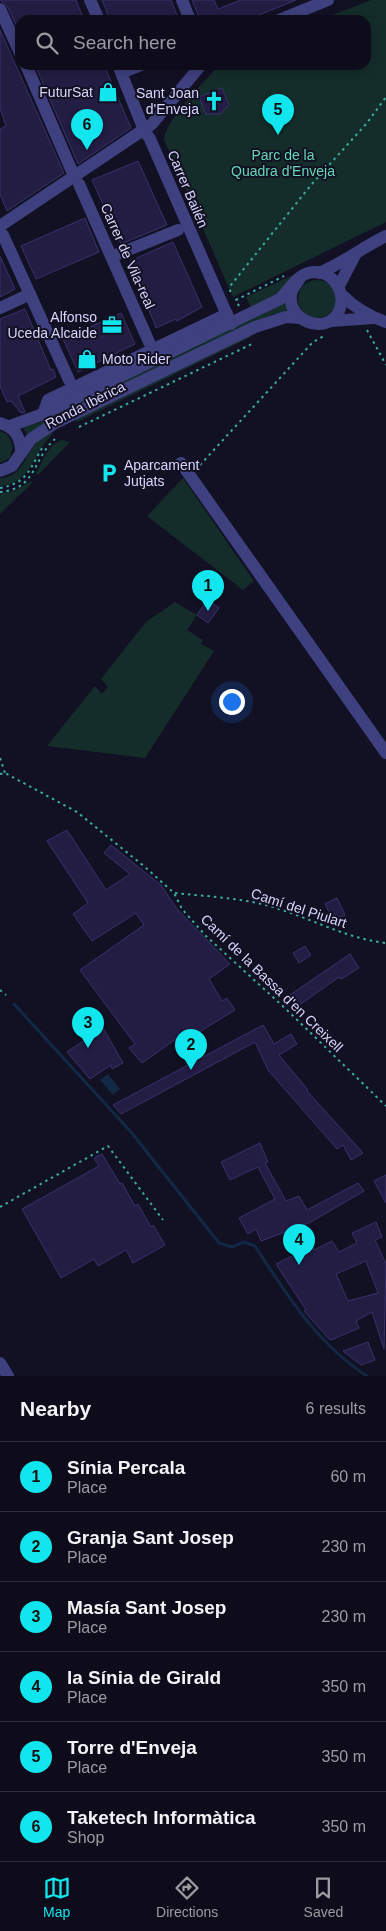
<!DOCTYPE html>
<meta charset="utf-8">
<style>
body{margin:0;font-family:Helvetica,sans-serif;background:#1c1a27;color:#f1f3f6}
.you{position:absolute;left:231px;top:701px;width:18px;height:18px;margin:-12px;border:4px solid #fff;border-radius:50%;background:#1a73e8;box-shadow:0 0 0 8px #1a73e833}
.badge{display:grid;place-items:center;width:32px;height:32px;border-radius:50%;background:#11e5ed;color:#111;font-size:16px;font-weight:700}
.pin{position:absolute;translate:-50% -41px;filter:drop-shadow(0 1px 2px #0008)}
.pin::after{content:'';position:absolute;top:26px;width:18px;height:15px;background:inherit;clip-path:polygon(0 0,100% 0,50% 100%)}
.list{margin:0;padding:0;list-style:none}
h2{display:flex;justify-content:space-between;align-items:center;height:65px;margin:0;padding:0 20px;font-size:21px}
h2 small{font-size:16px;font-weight:400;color:#9b9ba2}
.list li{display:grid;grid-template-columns:32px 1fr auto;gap:15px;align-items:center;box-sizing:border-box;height:70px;padding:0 20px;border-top:1px solid #2e2c39}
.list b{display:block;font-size:19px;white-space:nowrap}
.list p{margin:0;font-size:16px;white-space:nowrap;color:#9b9ba2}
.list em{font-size:16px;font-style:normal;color:#9b9ba2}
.icon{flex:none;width:28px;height:28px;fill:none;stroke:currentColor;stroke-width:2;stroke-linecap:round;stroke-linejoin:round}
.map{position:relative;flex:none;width:386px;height:1376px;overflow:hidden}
.search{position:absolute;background:#0e0c1a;box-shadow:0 2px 12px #0003;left:15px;right:15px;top:15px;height:55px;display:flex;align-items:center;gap:12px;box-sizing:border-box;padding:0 18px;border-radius:15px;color:#9b9ba2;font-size:19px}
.sheet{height:485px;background:#0e0c1a}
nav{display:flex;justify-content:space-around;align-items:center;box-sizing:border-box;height:70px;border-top:1px solid #2e2c39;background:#0e0c1a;font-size:14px;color:#9b9ba2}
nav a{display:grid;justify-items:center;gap:2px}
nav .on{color:#11e5ed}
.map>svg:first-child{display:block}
.green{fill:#142d2a}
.water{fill:#122946}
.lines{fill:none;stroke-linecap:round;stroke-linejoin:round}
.stream{stroke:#122946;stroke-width:3}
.building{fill:#231d43;stroke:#39316d;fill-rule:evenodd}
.path{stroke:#38ae9f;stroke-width:2;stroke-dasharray:2.5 4;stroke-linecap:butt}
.minor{stroke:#3f407f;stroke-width:12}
.labels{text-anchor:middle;stroke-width:4;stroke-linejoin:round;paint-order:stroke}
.poi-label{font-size:14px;fill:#d7d5fc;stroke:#121023;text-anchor:end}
.park-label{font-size:14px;fill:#66d7b4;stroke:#121023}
.street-label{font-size:14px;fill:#d7d5fc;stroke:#121023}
</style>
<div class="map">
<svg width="386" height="1376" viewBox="0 0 386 1376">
<rect width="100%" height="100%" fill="#121023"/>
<!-- green -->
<g class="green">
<path d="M371 0H386V222L233 297 164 140C165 120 205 81 219 65H366V20H319Z"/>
<polygon points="297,273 277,295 251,307 246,297"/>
<circle cx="317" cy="299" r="19"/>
<polygon points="285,303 288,312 273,314 258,321 48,422 27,435 23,427 38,423"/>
<polygon points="250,335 251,337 77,422 75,419"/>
<polygon points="0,431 8,435 13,446 10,458 0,463"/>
<path d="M51 431 53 434C32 453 33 483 0 486V478C20 477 23 461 33 447 38 440 44 435 51 431Z"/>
<path d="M61 440 70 442 38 475 36 473C43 461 47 446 61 440Z"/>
<polygon points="183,478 254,581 243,590 147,516"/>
<polygon points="31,481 32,483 0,514 0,494 16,490"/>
<polygon points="175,602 197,615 187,630 203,640 201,644 214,651 145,758 47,746 95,686 102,694 108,687 101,679 146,622"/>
</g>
<!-- water -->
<polygon class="water" points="108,1074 120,1089 113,1095 100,1080"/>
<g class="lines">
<!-- stream -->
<path class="stream" d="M14 1004 131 1132 219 1243 232 1247 244 1242 255 1246C287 1295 317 1344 367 1376"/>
</g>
<!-- building -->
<g class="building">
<polygon points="0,0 76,0 84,20 20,20 20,33 7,6"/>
<polygon points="102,0 171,0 179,20 110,20"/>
<polygon points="192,0 214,0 218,9 241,0 296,0 247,20 200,20"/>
<polygon points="0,30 64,173 7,211 0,194 0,129 6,126 0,108"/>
<polygon points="35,65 104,65 131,128 78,164"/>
<polygon points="222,88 229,105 220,114 206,114 199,97"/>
<polygon points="138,161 167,225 121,244 92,180"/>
<polygon points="85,218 99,252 36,279 21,246"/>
<polygon points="173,242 202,307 177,321 176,319 156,328 130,261"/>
<polygon points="0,256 15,289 0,297"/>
<polygon points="25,309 51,370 53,369 56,377 18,396 25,412 21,413 11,401 7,402 0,386 0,319"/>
<polygon points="121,313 135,344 78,372 63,339"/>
<polygon points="208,599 219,608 208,623 197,615"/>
<polygon points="67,830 106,890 130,874 104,853 111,845 161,885 177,909 230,964 209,979 222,1001 227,998 235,1010 196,1034 200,1039 191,1045 183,1034 142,1063 129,1048 135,1044 80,970 144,925 136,913 92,941 73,914 88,903 47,841"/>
<polygon points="337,898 345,915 333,920 325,904"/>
<polygon points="305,946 311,955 299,963 293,953"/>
<polygon points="350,954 359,968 341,979 339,977 298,1006 290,995"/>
<polygon points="263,1025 274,1044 291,1034 297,1044 279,1055 308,1090 307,1091 363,1153 351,1160 343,1145 337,1149 268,1070 255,1042 121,1114 113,1105"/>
<polygon points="103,1028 123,1063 112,1069 111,1065 90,1079 67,1052"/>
<polygon points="260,1143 268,1162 265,1163 286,1201 299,1196 307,1210 358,1183 364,1191 309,1223 261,1241 256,1229 248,1234 239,1218 275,1199 258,1167 230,1180 221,1162"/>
<polygon points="102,1154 120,1184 122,1183 135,1206 138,1204 151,1227 153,1225 165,1245 133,1263 126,1250 98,1266 94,1259 61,1278 22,1209 99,1166 94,1158"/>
<polygon points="386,1175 386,1203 374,1181"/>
<path d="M376 1222 382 1237 375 1240 386 1264 384 1349 372 1312 356 1321 359 1328 331 1340 329 1339 304 1311 306 1310 276 1264 312 1246 314 1250 332 1241 339 1252 357 1243 352 1233ZM366 1261 378 1293 348 1301 336 1274Z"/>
<polygon points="368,1342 375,1360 361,1365 343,1351"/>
</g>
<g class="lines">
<!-- path -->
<g class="path">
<polyline points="230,292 231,285 311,185 367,123 386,97"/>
<polyline points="239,306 236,300 284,276"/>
<polyline points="367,330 386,365"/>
<polyline points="79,427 254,343"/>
<polyline points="200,465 313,342 324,336"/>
<path d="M0 488C29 483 30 467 44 445"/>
<path d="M0 492C37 489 33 458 55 439"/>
<polyline points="0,758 5,773"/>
<polyline points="0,774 5,773 77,812 145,867 174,893 182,909 206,936 287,1010 386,1106"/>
<path d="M175 893C212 897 250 898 285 911 318 922 350 939 386 943"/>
<polyline points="0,990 6,995"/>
<polyline points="0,1207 108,1146 163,1220"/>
</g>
<!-- minor -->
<g class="minor">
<polyline points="90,0 99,20"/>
<polyline points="182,0 190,20"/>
<polyline points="0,9 20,53"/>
<polyline points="279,20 328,0"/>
<polyline points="26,65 74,176"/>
<polyline points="118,65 144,130 150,139 231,324"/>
<polyline points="129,70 141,65"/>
<polyline points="79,184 149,342"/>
<polyline points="0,226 152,124 201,65"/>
<polyline points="3,235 69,380"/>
<polyline points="113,256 178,230"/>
<path d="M319 273C343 263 363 247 386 236"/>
<polyline points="339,286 355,255"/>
<path d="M342 295C355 308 368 316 386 322"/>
<polyline points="0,308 30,294"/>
<polyline points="331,321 374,318"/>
<polyline points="43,414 48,400 227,314"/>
<path d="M0 423C15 427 21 438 21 452"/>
<path d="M10 426 43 414 280 299C288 291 297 276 308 273 331 267 348 292 339 311 326 338 283 319 292 291 294 286 298 282 300 278"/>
<polyline points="181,463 386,753"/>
<polyline points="0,471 12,466 31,439 55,423 255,327 286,317 300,318"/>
<polyline points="0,1363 8,1376"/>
</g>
</g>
<!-- icons -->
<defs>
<symbol id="shop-bare" viewBox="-9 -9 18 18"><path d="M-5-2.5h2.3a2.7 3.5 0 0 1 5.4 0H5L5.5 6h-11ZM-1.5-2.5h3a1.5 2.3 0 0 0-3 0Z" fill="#11e5ed" stroke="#121023" stroke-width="2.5" paint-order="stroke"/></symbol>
<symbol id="church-bare" viewBox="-9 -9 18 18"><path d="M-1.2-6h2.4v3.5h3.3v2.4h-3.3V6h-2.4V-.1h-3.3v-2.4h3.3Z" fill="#11e5ed" stroke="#121023" stroke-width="2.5" paint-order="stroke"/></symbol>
<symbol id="office-bare" viewBox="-9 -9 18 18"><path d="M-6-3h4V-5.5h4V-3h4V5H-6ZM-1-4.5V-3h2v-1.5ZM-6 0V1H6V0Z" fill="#11e5ed" stroke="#121023" stroke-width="2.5" paint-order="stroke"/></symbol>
<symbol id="parking-bare" viewBox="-9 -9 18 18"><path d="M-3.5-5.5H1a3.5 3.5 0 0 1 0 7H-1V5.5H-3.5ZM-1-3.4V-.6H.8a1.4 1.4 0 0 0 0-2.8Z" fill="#11e5ed" stroke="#121023" stroke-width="2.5" paint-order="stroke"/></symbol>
</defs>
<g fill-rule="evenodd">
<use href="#shop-bare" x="94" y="78" width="28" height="28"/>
<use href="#church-bare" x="200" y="87" width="28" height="28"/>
<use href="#office-bare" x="98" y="311" width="28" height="28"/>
<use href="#shop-bare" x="73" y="345" width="28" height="28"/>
<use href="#parking-bare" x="95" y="459" width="28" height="28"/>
</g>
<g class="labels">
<!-- poi labels -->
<g class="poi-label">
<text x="93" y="97">FuturSat</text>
<text x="199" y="98">Sant Joan<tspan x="199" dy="16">d'Enveja</tspan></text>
<text x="97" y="322">Alfonso<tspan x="97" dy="16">Uceda Alcaide</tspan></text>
<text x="102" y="364" text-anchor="start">Moto Rider</text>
<text x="124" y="470" text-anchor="start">Aparcament<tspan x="124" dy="16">Jutjats</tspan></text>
</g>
<!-- park labels -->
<g class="park-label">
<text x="283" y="160">Parc de la<tspan x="283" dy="16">Quadra d'Enveja</tspan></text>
</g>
<!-- street labels -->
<g class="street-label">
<text transform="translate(188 189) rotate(67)" y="5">Carrer Bailén</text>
<text transform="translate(128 256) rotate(66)" y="5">Carrer de Vila-real</text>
<text transform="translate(85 405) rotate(-27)" y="5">Ronda Ibèrica</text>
<text transform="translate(299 908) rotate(18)" y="5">Camí del Piulart</text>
<text transform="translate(272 983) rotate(44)" y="5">Camí de la Bassa d'en Creixell</text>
</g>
</g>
</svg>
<div class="you"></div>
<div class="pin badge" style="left:208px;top:611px">1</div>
<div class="pin badge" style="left:191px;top:1070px">2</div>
<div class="pin badge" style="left:88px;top:1048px">3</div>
<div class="pin badge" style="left:299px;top:1265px">4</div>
<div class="pin badge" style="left:278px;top:135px">5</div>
<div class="pin badge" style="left:87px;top:150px">6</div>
<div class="search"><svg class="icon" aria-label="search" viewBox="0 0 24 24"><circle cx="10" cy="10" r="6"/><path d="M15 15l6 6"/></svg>Search here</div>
</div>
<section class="sheet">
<h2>Nearby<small>6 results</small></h2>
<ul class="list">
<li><span class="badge">1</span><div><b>Sínia Percala</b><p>Place</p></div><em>60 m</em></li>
<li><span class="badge">2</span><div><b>Granja Sant Josep</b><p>Place</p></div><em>230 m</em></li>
<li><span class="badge">3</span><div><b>Masía Sant Josep</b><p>Place</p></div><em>230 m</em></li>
<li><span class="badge">4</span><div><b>la Sínia de Girald</b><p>Place</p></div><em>350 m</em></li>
<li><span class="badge">5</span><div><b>Torre d'Enveja</b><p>Place</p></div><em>350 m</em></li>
<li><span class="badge">6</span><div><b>Taketech Informàtica</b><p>Shop</p></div><em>350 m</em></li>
</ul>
</section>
<nav>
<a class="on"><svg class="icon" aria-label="map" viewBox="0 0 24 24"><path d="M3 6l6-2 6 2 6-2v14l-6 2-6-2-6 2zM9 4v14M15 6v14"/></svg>Map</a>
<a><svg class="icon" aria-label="directions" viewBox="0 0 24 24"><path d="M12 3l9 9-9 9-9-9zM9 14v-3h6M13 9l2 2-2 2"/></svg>Directions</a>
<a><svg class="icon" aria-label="saved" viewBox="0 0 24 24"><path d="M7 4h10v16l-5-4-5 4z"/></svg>Saved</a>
</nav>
